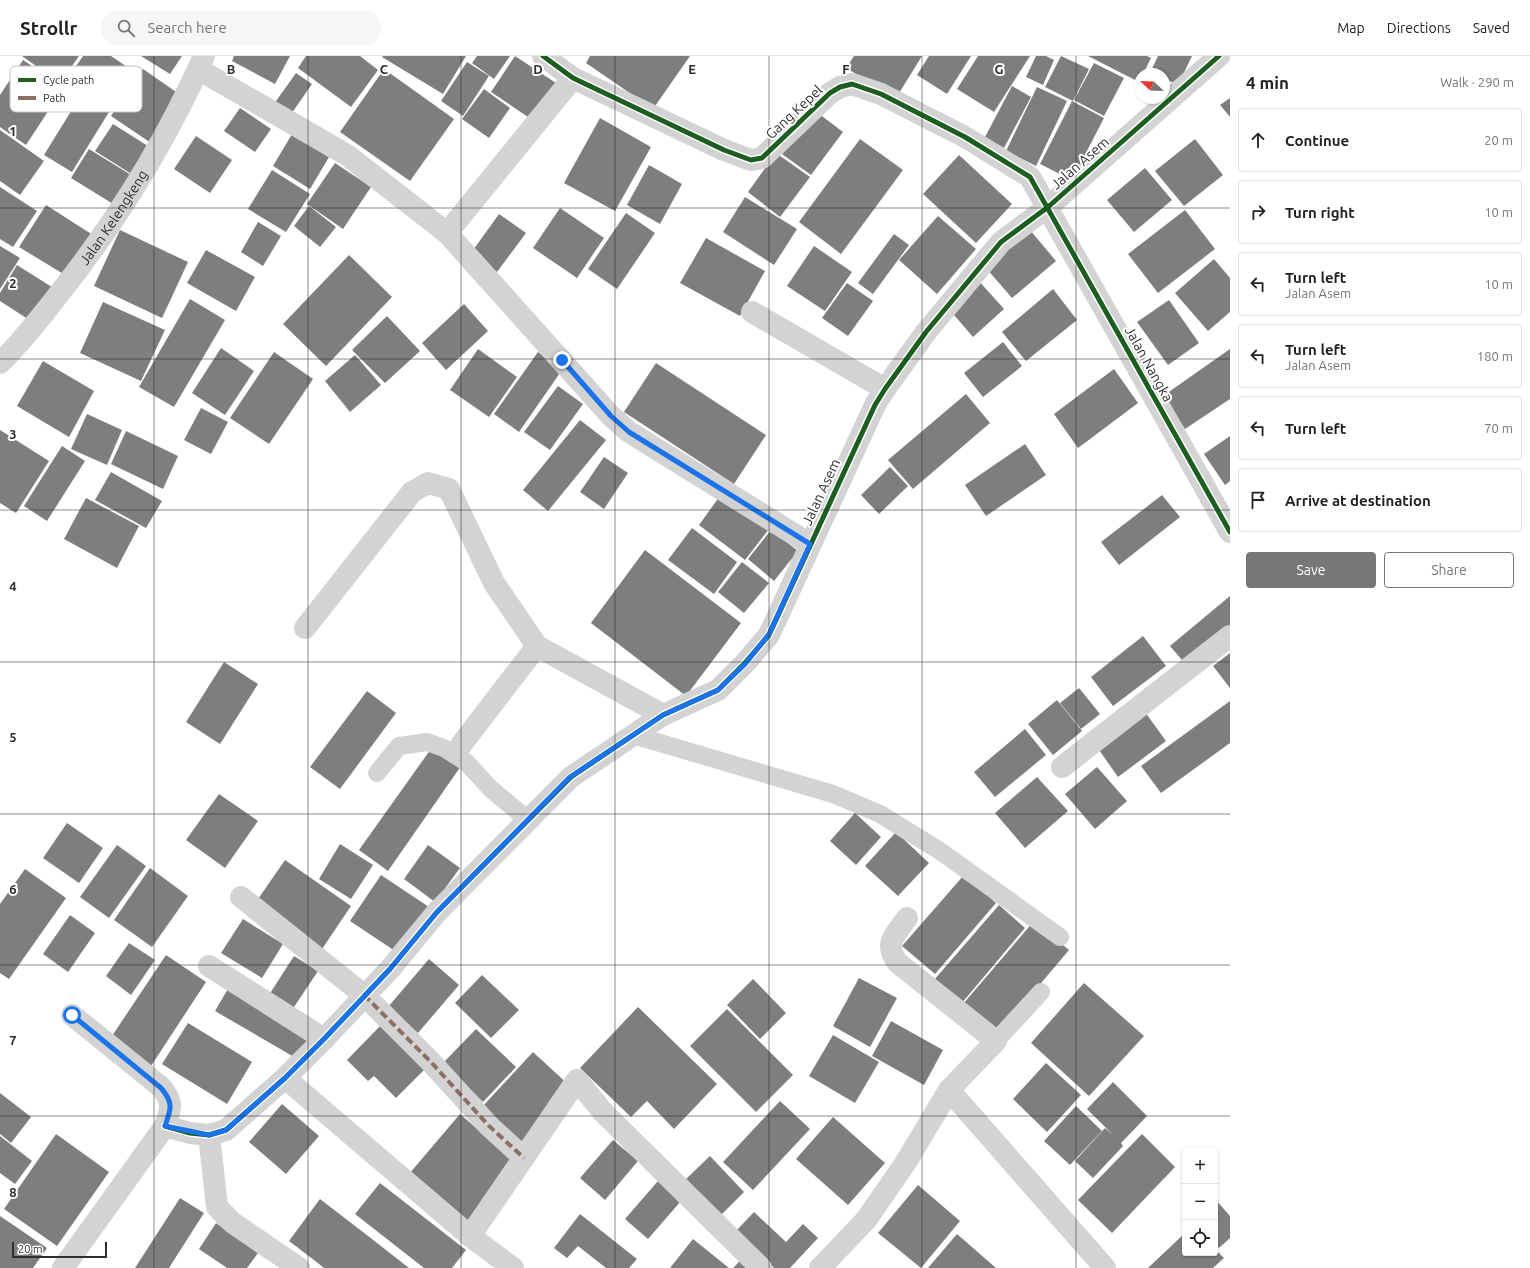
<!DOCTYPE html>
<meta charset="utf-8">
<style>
body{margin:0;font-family:Ubuntu,sans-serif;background:#f6f6f6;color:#222}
.controls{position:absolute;right:12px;bottom:12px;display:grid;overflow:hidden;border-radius:4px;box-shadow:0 1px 3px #0004}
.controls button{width:36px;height:36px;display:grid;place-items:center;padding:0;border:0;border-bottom:1px solid #e0e0e0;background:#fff;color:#222;font:20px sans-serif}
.compass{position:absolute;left:1134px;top:12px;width:36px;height:36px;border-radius:50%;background:#fff;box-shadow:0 1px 3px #0004;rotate:293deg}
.scale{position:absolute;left:12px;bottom:10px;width:95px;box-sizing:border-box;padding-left:4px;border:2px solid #2e2e2e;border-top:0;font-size:11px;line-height:14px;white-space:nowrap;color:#2e2e2e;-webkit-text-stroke:3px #fff;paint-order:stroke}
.stop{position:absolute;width:12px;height:12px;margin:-9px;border:3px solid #1a73e8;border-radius:50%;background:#fff}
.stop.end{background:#1a73e8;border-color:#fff;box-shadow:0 1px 4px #0008}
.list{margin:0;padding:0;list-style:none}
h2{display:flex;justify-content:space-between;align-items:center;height:52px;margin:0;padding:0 16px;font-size:17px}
h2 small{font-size:13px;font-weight:400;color:#767676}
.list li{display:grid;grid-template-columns:26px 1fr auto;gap:12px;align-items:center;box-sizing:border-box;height:64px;margin:0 8px 8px;padding:0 8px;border:1px solid #e0e0e0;border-radius:4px}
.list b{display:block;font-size:15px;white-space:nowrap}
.list p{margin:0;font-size:13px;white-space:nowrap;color:#767676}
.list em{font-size:13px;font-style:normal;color:#767676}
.actions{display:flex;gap:8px;padding:12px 16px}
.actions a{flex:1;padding:9px 0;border:1px solid #777;border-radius:4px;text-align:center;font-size:14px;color:#777}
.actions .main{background:#777;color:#fff}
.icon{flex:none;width:22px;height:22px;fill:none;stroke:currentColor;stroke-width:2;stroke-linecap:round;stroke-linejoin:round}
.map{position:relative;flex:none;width:1230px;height:1212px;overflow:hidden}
header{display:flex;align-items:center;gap:24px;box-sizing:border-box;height:56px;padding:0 20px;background:#fff;border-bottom:1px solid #e0e0e0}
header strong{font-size:19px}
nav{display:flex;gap:22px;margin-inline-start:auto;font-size:14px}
.search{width:280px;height:36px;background:#f6f6f6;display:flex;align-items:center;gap:10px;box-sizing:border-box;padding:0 14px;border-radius:22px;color:#767676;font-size:15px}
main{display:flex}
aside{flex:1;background:#fff}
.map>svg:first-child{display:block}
.building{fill:#7e7e7e}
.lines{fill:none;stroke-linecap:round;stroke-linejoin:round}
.lane{stroke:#d3d3d3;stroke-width:18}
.street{stroke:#d3d3d3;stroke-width:22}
.quiet{stroke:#8d6e63;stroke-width:4;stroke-dasharray:8 4;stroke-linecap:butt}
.cycleway-casing{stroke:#fff;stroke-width:8}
.cycleway{stroke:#1b5e20;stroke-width:5}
.route{stroke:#1a73e8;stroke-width:5}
.grid{fill:none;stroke:#2e2e2e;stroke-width:1;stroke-opacity:0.55}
.labels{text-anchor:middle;stroke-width:4;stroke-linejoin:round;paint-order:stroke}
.street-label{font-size:14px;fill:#2e2e2e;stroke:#fff}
.key{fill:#fff;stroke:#c0c0c0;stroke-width:1}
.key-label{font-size:11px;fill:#2e2e2e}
.grid-label{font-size:13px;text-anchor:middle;font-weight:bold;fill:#2e2e2e;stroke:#fff;stroke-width:4;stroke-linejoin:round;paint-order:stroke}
</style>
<header>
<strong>Strollr</strong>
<div class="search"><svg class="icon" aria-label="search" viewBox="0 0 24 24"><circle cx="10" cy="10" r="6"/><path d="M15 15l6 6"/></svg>Search here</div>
<nav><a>Map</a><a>Directions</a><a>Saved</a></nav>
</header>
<main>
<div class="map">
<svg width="1230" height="1212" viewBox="0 0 1230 1212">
<rect width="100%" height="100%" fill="#fff"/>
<!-- building -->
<g class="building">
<polygon points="22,0 79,0 60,27"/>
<polygon points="83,0 111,0 133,15 108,53 66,25"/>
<polygon points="141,0 182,0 170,18"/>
<polygon points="234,0 290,0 275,28 232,5"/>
<polygon points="306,0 360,0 378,14 351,51 298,12"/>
<polygon points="383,0 466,0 443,38 382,1"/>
<polygon points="477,0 510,0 494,23 472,7"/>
<polygon points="515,0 559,29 534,65 491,36"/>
<polygon points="590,0 690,0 653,53 586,7"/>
<polygon points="854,0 922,0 896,42 846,12"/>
<polygon points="929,0 971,0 947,38 917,19"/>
<polygon points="978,0 1030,0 994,56 957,33"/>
<polygon points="1036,0 1046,0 1054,4 1043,29 1026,21"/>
<polygon points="1061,0 1089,13 1073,45 1045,31"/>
<polygon points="1088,0 1147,0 1151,2 1143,18 1140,18 1139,26"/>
<polygon points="1158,0 1192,0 1178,29 1164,22 1164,18 1157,18 1151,15"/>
<polygon points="23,4 64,31 26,89 0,71 0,39"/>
<polygon points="467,6 489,20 463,60 441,45"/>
<polygon points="1094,7 1124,22 1104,60 1074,44"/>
<polygon points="143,13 182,40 151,87 111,60"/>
<polygon points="384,13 454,63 410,125 340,76"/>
<polygon points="296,17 312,28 287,64 271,52"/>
<polygon points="1012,30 1031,41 1004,92 985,81"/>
<polygon points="1037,31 1067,45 1036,110 1006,95"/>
<polygon points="484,33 510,52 489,82 462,63"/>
<polygon points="81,39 109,56 72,116 44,99"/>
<polygon points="1230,42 1230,61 1220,49"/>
<polygon points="1072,45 1104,62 1072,124 1040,108"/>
<polygon points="240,52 271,73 255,96 224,75"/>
<polygon points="814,54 843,76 811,119 782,98"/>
<polygon points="600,62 651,91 615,155 564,127"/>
<polygon points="113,68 151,92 133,119 95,95"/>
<polygon points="0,74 44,105 20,139 0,125"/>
<polygon points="292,78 329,101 310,133 273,110"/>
<polygon points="196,80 232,104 210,137 174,113"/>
<polygon points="860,83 903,114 841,198 799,166"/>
<polygon points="1195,83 1223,119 1184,150 1155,115"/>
<polygon points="89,93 136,122 118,151 71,122"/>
<polygon points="776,97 810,121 780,161 748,136"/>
<polygon points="959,99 1012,148 976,187 923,138"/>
<polygon points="335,107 371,131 343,173 307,148"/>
<polygon points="649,109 682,128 660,168 627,149"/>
<polygon points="1145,112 1172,144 1134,176 1107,144"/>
<polygon points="272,114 310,138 286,176 248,153"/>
<polygon points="0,131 37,155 13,191 0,183"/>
<polygon points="745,141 797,173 774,209 723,176"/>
<polygon points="46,149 96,181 70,222 19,191"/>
<polygon points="309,150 336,171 320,191 294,170"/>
<polygon points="560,152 604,182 577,222 533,192"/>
<polygon points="1185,154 1215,193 1158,237 1128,198"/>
<polygon points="626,157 655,177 617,233 588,213"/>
<polygon points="499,158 526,177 497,216 471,197"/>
<polygon points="938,160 976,193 937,238 899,204"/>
<polygon points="258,166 281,180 263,210 241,196"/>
<polygon points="120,174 188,206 162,262 94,230"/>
<polygon points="1030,174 1056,205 1012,242 986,212"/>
<polygon points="894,178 909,189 873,238 858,227"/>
<polygon points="706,182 765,215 740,260 680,227"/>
<polygon points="0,190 20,202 0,233"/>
<polygon points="814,190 852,216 825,255 787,230"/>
<polygon points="206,194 255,221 236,255 187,227"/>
<polygon points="349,199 392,241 326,310 283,268"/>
<polygon points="1214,203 1230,222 1230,256 1208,275 1175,237"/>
<polygon points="17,209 55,233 34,267 0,245 0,237"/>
<polygon points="978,224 1004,253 973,281 948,252"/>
<polygon points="847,227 873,245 848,280 822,262"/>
<polygon points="1053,233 1077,264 1026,305 1002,276"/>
<polygon points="190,243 225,264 174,351 139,331"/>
<polygon points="1169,244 1199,287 1168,309 1137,266"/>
<polygon points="103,246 165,274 141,325 80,297"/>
<polygon points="464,248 488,275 446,314 422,287"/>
<polygon points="387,260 420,295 385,327 352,294"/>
<polygon points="1003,286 1022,310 983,341 964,317"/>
<polygon points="221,292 254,315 225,359 192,337"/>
<polygon points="478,293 517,321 489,361 450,334"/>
<polygon points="1230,293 1230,343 1185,373 1163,340"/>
<polygon points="274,296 313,323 269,388 230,362"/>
<polygon points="538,296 562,314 519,376 494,358"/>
<polygon points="355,299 381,329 350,356 325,325"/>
<polygon points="43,305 94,335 69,381 17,350"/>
<polygon points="656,307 766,379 734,428 624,356"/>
<polygon points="1114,313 1138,347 1078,392 1054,358"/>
<polygon points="558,330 583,348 550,394 524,376"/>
<polygon points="966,338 990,367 913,433 888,404"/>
<polygon points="201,352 228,366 211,398 184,384"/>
<polygon points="87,358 122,374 107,409 71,393"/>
<polygon points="580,364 606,384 548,455 523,434"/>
<polygon points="0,374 49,405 16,457 0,447"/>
<polygon points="126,375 178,400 163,433 111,408"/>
<polygon points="1230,380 1230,425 1225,429 1204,398"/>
<polygon points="1025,388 1046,419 986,460 965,429"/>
<polygon points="62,390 85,405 47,465 24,450"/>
<polygon points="604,401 628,417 604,453 580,436"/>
<polygon points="890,411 908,430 879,458 861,439"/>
<polygon points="111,416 162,445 146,472 95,444"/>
<polygon points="722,437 769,473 745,504 699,469"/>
<polygon points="1162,439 1180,461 1119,509 1101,486"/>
<polygon points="86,442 139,470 117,512 64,483"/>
<polygon points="692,472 737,506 714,538 668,504"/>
<polygon points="771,474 798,495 774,525 748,503"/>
<polygon points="645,494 741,567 686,640 591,567"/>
<polygon points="742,506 769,527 744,557 718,536"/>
<polygon points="1230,540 1230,576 1188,611 1170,590"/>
<polygon points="1143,580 1166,610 1113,650 1091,621"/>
<polygon points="1230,597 1230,632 1213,610"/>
<polygon points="224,606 258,628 220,688 186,666"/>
<polygon points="1079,632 1100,658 1081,673 1060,647"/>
<polygon points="367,635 396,657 340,733 310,711"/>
<polygon points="1057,644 1082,675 1053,699 1028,668"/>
<polygon points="1230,645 1230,687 1161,737 1141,710"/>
<polygon points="1145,656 1166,685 1118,721 1097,691"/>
<polygon points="1025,673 1046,699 995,741 974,716"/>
<polygon points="433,690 461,710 388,815 359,794"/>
<polygon points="1097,711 1127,745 1095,773 1065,738"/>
<polygon points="1037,721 1068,755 1025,792 995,757"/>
<polygon points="219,738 258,765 225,812 186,784"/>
<polygon points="855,757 881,781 856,809 830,785"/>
<polygon points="67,767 103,792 79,827 43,802"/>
<polygon points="896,776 929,807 898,840 865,810"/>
<polygon points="340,788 373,809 351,843 319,823"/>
<polygon points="117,789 146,810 109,862 80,841"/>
<polygon points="428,789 460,812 435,846 404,823"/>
<polygon points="285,804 351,850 322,893 256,846"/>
<polygon points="150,812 188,840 152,891 114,864"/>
<polygon points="25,813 66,842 9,923 0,917 0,848"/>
<polygon points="381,819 429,851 398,897 350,865"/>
<polygon points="964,819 996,847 935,918 902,890"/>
<polygon points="999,849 1025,872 961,948 934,924"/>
<polygon points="70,859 95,877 68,916 43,898"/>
<polygon points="243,863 283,888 262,922 221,897"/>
<polygon points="1034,865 1069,894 998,978 963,948"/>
<polygon points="129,887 155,904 131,939 106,920"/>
<polygon points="166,899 206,926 151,1010 110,983"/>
<polygon points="294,900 318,915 290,957 267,942"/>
<polygon points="429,903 459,929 418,977 388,951"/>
<polygon points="482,919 519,954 491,982 455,947"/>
<polygon points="859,922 897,942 870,991 833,970"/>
<polygon points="753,923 786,957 760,983 727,949"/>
<polygon points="1084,927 1144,980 1089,1040 1031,987"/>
<polygon points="229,931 315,980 301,1005 215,955"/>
<polygon points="638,951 717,1028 674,1073 647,1045 631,1061 580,1012"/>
<polygon points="727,953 793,1019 756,1056 690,990"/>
<polygon points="891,965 943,994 924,1029 872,1000"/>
<polygon points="188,967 252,1006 227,1048 162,1008"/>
<polygon points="382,968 426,1012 396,1042 374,1020 368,1025 347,1004"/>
<polygon points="476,973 516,1011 483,1046 443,1007"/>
<polygon points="833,979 879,1006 855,1047 809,1020"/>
<polygon points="533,996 571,1031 521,1086 483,1050"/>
<polygon points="1046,1007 1081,1039 1047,1076 1013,1043"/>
<polygon points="1113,1026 1147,1060 1121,1087 1123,1090 1093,1122 1075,1105 1105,1072 1113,1079 1087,1053"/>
<polygon points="0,1037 31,1061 11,1087 0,1078"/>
<polygon points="780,1045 810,1073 753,1134 723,1106"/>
<polygon points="282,1048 319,1080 286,1118 249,1086"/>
<polygon points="1076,1050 1102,1075 1070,1109 1044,1085"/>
<polygon points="460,1058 517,1107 466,1167 409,1118"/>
<polygon points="833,1061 885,1107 848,1149 796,1103"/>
<polygon points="56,1078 109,1116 57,1190 4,1153"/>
<polygon points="1142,1078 1175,1111 1112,1177 1078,1144"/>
<polygon points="0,1080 32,1105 15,1128 0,1117"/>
<polygon points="613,1084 638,1105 605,1144 580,1122"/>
<polygon points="710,1100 744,1136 719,1161 684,1125"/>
<polygon points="658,1125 681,1145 648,1183 625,1163"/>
<polygon points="380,1127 466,1194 452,1212 424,1212 355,1158"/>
<polygon points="918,1129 960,1165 921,1212 878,1177"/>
<polygon points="180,1142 204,1157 174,1204 169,1212 135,1212"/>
<polygon points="320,1143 372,1183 409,1212 324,1212 314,1204 289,1185"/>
<polygon points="1215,1143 1230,1160 1230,1182 1219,1192 1215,1188"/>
<polygon points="754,1156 786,1186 803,1168 818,1182 790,1212 774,1212 736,1175"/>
<polygon points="580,1158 637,1203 629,1212 606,1212 578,1190 567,1202 554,1192"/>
<polygon points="0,1160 47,1192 33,1212 0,1212"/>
<polygon points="216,1167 258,1197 247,1212 227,1212 199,1193"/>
<polygon points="1185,1177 1185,1197 1215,1197 1215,1193 1224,1202 1213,1212 1148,1212"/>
<polygon points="957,1178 996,1212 928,1212"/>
<polygon points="693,1183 729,1212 670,1212"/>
<polygon points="741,1204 751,1212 733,1212"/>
</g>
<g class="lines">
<!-- lane -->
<g class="lane">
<polyline points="633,679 833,738 880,758 940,795 1060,881"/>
<polyline points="377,717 399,690 427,686 444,692 466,706 491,733 528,764"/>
<polyline points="996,985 1041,936"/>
</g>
<!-- street -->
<g class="street">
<polyline points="543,0 573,22 724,94 751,104 762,102 830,37 840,31 852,28 881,38 965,81 1030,121 1230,476"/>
<polyline points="198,13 347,99 447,177 611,360 629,376 810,488"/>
<polyline points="447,177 573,22"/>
<polyline points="752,256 885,333"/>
<path id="s1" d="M0 307C22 286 40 262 59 238 117 165 166 85 204 0"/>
<polyline points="305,572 412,436 428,427 449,433 494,527 537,590 663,659"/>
<polyline points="461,689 537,590"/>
<polyline points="1062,711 1230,580"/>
<polyline points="241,841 364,939 430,1005 489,1070 524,1102"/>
<polyline points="209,910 324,983"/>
<polyline points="285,1022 470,1180 513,1212"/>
<polyline points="949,1034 1105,1212"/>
<polyline points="165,1070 190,1077 209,1079 226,1074 285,1022 324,983 390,913 437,856 571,721 663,659 718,634 745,607 769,579 875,349 885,333 926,276 1001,186 1048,151 1219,0"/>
<polyline points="209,1079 217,1151 233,1167 299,1212"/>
<polyline points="470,1180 577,1024 603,1056 761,1212"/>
<path d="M63 1212 165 1070C171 1052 174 1047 161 1031L72 959"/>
<path d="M820 1212 866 1164 906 1106 949 1034 996 985 898 907C883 888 895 879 907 862"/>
</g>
<!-- quiet -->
<polyline class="quiet" points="364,939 430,1005 489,1070 524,1102"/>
<defs>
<g id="cycleway">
<polyline points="543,0 573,22 724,94 751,104 762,102 830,37 840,31 852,28 881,38 965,81 1030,121 1230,476"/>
<polyline points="165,1070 190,1077 209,1079 226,1074 285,1022 324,983 390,913 437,856 571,721 663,659 718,634 745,607 769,579 875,349 885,333 926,276 1001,186 1048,151 1219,0"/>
</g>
</defs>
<!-- cycleway casing -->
<use href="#cycleway" class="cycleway-casing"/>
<!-- cycleway -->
<use href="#cycleway" class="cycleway"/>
</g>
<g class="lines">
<!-- route -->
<path class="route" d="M72 959 161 1032C174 1047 171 1053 165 1070L209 1079 226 1074 285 1022 324 983 390 913 437 856 570 721 663 659 718 634 745 608 769 578 810 488 629 376 611 360 562 304"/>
</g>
<!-- grid -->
<path class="grid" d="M154 0V1212M308 0V1212M461 0V1212M615 0V1212M769 0V1212M922 0V1212M1076 0V1212M0 152H1230M0 303H1230M0 454H1230M0 606H1230M0 758H1230M0 909H1230M0 1060H1230"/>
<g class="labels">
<!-- street labels -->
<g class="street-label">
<text transform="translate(794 56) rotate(-43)" y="5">Gang Kepel</text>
<text transform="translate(1080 107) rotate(-41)" y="5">Jalan Asem</text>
<text dy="5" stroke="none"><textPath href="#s1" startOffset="185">Jalan Kelengkeng</textPath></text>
<text transform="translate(1149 308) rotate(61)" y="5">Jalan Nangka</text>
<text transform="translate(821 436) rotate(-65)" y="5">Jalan Asem</text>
</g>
</g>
<!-- legend -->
<rect x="10" y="10" width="132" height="46" rx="6" class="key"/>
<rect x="18" y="22" width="18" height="4" fill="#1b5e20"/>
<rect x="18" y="40" width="18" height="4" fill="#8d6e63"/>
<g class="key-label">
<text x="43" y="28">Cycle path</text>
<text x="43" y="46">Path</text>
</g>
<g class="grid-label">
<text x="231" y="18">B</text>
<text x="384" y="18">C</text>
<text x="538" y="18">D</text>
<text x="692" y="18">E</text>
<text x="846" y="18">F</text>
<text x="999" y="18">G</text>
<text x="13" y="80">1</text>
<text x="13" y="232">2</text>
<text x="13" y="383">3</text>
<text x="13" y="535">4</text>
<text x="13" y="686">5</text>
<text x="13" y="838">6</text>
<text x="13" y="989">7</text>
<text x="13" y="1141">8</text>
</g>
</svg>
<div class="controls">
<button>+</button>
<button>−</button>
<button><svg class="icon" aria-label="locate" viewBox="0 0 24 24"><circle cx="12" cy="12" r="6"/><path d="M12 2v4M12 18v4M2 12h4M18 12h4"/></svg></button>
</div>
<svg class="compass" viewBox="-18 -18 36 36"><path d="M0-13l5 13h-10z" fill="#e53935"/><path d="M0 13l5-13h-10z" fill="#767676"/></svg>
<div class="scale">20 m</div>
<div class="stop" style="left:72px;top:959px"></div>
<div class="stop end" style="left:562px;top:304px"></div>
</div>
<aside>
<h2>4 min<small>Walk · 290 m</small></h2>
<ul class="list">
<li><svg class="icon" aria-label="ahead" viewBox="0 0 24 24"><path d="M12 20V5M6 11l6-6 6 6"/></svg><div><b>Continue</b></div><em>20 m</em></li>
<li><svg class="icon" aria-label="right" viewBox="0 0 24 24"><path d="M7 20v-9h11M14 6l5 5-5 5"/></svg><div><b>Turn right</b></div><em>10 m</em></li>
<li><svg class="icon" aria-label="left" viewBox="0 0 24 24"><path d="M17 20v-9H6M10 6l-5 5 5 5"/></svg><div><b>Turn left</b><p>Jalan Asem</p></div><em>10 m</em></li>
<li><svg class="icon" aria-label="left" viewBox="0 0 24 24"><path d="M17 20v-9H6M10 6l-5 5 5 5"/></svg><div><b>Turn left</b><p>Jalan Asem</p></div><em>180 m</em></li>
<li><svg class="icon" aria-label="left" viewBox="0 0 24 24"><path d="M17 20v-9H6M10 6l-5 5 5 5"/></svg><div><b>Turn left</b></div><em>70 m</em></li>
<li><svg class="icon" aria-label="arrive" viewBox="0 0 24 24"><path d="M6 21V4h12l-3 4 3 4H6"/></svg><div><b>Arrive at destination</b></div></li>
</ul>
<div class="actions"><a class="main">Save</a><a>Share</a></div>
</aside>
</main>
